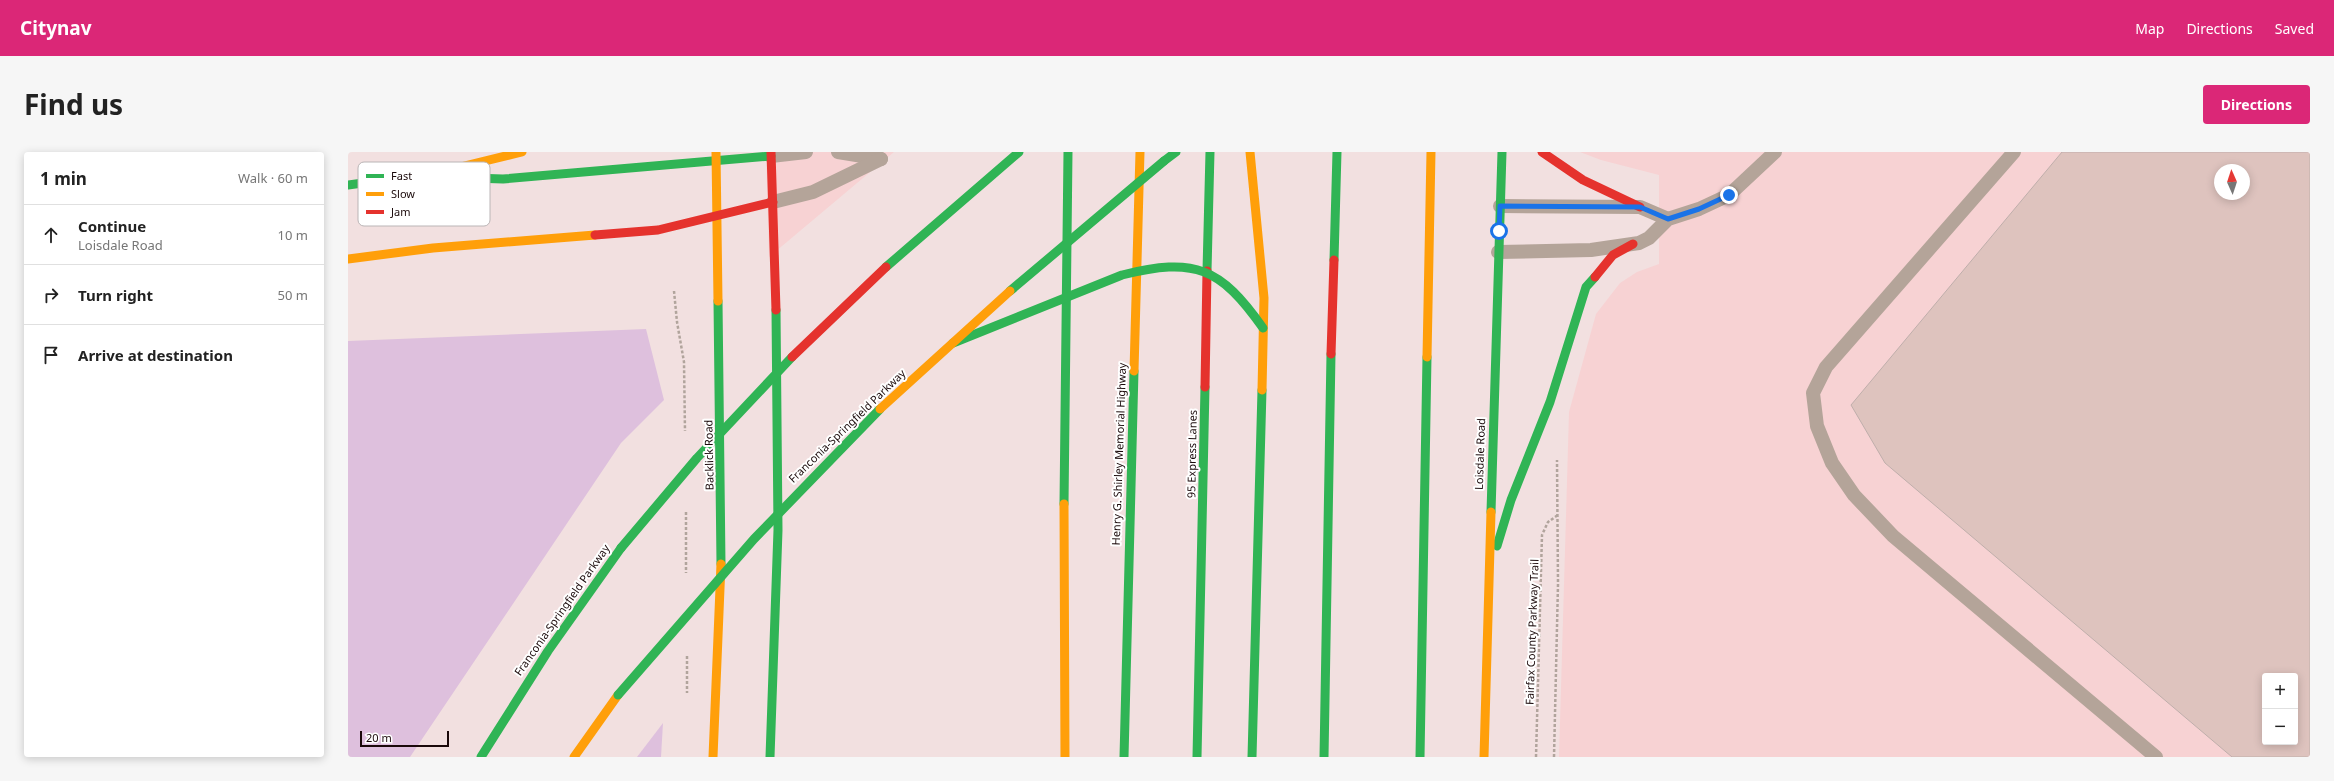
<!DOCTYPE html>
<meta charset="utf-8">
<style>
body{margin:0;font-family:"Noto Sans",sans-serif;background:#f6f6f6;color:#222}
.controls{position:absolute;right:12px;bottom:12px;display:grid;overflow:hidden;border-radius:4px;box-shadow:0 2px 10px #0003}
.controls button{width:36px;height:36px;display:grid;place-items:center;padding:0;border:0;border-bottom:1px solid #e0e0e0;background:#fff;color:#222;font:20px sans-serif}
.compass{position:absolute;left:1866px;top:12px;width:36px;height:36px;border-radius:50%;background:#fff;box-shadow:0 2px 10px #0003;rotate:357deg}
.scale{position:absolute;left:12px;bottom:10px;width:89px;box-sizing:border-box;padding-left:4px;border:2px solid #1a090a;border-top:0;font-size:11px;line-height:14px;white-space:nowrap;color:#1a090a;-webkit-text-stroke:3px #fff;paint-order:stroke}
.stop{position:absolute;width:12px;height:12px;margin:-9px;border:3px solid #1a73e8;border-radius:50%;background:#fff}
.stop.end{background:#1a73e8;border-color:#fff;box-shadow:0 1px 4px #0008}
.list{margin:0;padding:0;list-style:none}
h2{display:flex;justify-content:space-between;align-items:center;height:52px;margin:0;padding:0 16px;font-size:17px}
h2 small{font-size:13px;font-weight:400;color:#767676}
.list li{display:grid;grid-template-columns:26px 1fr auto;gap:12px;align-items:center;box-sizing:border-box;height:60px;padding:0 16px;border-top:1px solid #e0e0e0}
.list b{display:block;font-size:15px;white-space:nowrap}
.list p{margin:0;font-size:13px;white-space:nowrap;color:#767676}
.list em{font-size:13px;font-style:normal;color:#767676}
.icon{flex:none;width:22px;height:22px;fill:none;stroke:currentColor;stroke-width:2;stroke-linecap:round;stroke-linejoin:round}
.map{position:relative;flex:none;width:1962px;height:605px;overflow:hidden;border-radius:4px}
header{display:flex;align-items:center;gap:24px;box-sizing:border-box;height:56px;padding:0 20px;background:#db2777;color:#fff}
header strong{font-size:19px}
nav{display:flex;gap:22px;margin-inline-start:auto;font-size:14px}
.intro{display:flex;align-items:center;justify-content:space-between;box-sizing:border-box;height:96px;padding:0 24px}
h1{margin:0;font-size:28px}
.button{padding:10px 18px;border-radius:4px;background:#db2777;color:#fff;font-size:14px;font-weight:700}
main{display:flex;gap:24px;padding:0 24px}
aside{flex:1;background:#fff;border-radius:4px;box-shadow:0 2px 10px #0003}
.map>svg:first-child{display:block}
.built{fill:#f7d2d3;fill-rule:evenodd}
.green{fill:#dec0dd}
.building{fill:#dec3be;stroke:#bfaeab;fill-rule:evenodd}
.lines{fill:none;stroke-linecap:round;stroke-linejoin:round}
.path{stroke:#b1a49c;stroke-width:2.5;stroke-dasharray:3 2;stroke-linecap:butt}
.lane{stroke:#b4a499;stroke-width:14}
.fast{stroke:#30b455;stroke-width:9}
.slow{stroke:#ff9f0a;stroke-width:9}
.jam{stroke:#e5322d;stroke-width:9}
.fast-bridge{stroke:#30b455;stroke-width:9}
.slow-bridge{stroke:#ff9f0a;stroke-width:9}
.jam-bridge{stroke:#e5322d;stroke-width:9}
.route{stroke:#1a73e8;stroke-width:5}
.labels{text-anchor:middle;stroke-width:4;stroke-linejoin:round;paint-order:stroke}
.street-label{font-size:11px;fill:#1a090a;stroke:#fff}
.key{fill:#fff;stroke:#bab5b6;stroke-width:1}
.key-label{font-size:11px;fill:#1a090a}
</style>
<header>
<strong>Citynav</strong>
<nav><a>Map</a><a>Directions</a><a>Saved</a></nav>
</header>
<div class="intro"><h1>Find us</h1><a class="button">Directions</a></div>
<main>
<aside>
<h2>1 min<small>Walk · 60 m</small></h2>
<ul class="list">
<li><svg class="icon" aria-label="ahead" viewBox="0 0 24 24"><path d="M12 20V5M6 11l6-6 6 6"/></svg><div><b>Continue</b><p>Loisdale Road</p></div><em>10 m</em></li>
<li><svg class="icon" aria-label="right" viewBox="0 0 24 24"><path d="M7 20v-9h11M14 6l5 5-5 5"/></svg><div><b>Turn right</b></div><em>50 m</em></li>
<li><svg class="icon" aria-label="arrive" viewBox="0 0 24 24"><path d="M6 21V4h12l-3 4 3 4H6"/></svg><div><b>Arrive at destination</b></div></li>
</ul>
</aside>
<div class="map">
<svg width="1962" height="605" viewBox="0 0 1962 605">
<rect width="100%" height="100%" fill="#f2e0e0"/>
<!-- built -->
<g class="built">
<polygon points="418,0 546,0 421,105"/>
<path d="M1232 0H1962V605H1211L1221 260 1248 162 1272 131 1289 120 1311 112V23L1253 8ZM1872 18H1896V42H1872ZM1917 524H1947V590H1917Z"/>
</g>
<!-- green -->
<g class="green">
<polygon points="298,177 316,248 273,291 62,605 0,605 0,189"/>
<polygon points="315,571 313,605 289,605"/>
</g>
<!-- building -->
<path class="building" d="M1714 0H1962V605H1884L1537 311 1503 253ZM1872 18H1896V42H1872ZM1917 524H1947V590H1917Z"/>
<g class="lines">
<!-- path -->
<g class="path">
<polyline points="326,139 329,170 336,210 337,279"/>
<polyline points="338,360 338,421"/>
<polyline points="339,504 339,541"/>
<polyline points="1188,605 1194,383 1200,370 1210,363"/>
<polyline points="1206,605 1210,432 1209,308"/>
</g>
<!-- lane -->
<g class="lane">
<polyline points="490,0 533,7"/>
<polyline points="1666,0 1478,215 1465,241 1469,274 1484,311 1506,343 1545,384 1808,605"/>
<polyline points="423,4 458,0"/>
<polyline points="425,50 465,40 533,7"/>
<polyline points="1152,54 1292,55 1320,67"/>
<polyline points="1150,100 1243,98 1291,91 1301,86 1320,67 1351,57 1381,43 1427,0"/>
</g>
<!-- fast -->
<g class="fast">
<polyline points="816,9 828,0"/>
<polyline points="0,33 65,24 155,27 423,4"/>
<polyline points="986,108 989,0"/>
<polyline points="859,119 862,0"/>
<polyline points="370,149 373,412"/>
<polyline points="716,352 720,0"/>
<polyline points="1143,360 1154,0"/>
<polyline points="1149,394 1163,348 1202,250 1238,135 1247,125"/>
<polyline points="133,605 200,499 273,396"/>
<polyline points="422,605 430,378 428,158"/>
<polyline points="776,605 786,219"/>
<polyline points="849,605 857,235"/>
<polyline points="904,605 914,238"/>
<polyline points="976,605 983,202"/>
<polyline points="1072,605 1079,205"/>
</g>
<!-- slow -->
<g class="slow">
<polyline points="368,0 370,149"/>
<polyline points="902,0 916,146 914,238"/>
<polyline points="104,17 174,0"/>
<polyline points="0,107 85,96 247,83"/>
<polyline points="1079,205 1083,0"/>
<polyline points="786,219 792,0"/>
<polyline points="716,352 717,605"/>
<polyline points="226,605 270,543"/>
<polyline points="365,605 373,412"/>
<polyline points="1136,605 1143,360"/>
</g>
<!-- jam -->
<g class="jam">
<polyline points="423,0 428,158"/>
<polyline points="1194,0 1235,28 1292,55"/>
<polyline points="247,83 310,78 425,50"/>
<polyline points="1247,125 1265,103 1285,92"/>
<polyline points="983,202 986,108"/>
<polyline points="857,235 859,119"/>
</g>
<!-- fast-bridge -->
<g class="fast-bridge">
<polyline points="538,115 671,0"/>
<polyline points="662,139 816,9"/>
<path d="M605 191 774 123C847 105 872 115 915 176"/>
<polyline points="273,396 349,306 444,205"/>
<polyline points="270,543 406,387 532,257"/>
</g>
<!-- slow-bridge -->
<polyline class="slow-bridge" points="532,257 662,139"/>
<!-- jam-bridge -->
<polyline class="jam-bridge" points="444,205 538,115"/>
</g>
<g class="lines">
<!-- route -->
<polyline class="route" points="1151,79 1152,54 1292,55 1320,67 1351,57 1381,43"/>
</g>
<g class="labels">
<!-- street labels -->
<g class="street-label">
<text transform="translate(499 274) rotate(-44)" y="4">Franconia-Springfield Parkway</text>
<text transform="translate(771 302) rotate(-88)" y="4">Henry G. Shirley Memorial Highway</text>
<text transform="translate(844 302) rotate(-89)" y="4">95 Express Lanes</text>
<text transform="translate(1132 302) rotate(-88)" y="4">Loisdale Road</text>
<text transform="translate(361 303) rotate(-91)" y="4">Backlick Road</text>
<text transform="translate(214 458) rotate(-55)" y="4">Franconia-Springfield Parkway</text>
<text transform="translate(1184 480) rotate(-88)" y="4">Fairfax County Parkway Trail</text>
</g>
</g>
<!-- legend -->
<rect x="10" y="10" width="132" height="64" rx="6" class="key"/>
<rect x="18" y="22" width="18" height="4" fill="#30b455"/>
<rect x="18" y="40" width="18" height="4" fill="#ff9f0a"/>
<rect x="18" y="58" width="18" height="4" fill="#e5322d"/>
<g class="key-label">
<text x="43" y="28">Fast</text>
<text x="43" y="46">Slow</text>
<text x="43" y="64">Jam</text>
</g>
</svg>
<div class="controls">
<button>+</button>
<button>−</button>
</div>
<svg class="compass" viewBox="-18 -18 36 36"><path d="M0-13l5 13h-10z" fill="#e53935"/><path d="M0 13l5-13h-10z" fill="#767676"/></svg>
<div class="scale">20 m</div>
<div class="stop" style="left:1151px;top:79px"></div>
<div class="stop end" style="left:1381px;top:43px"></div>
</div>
</main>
